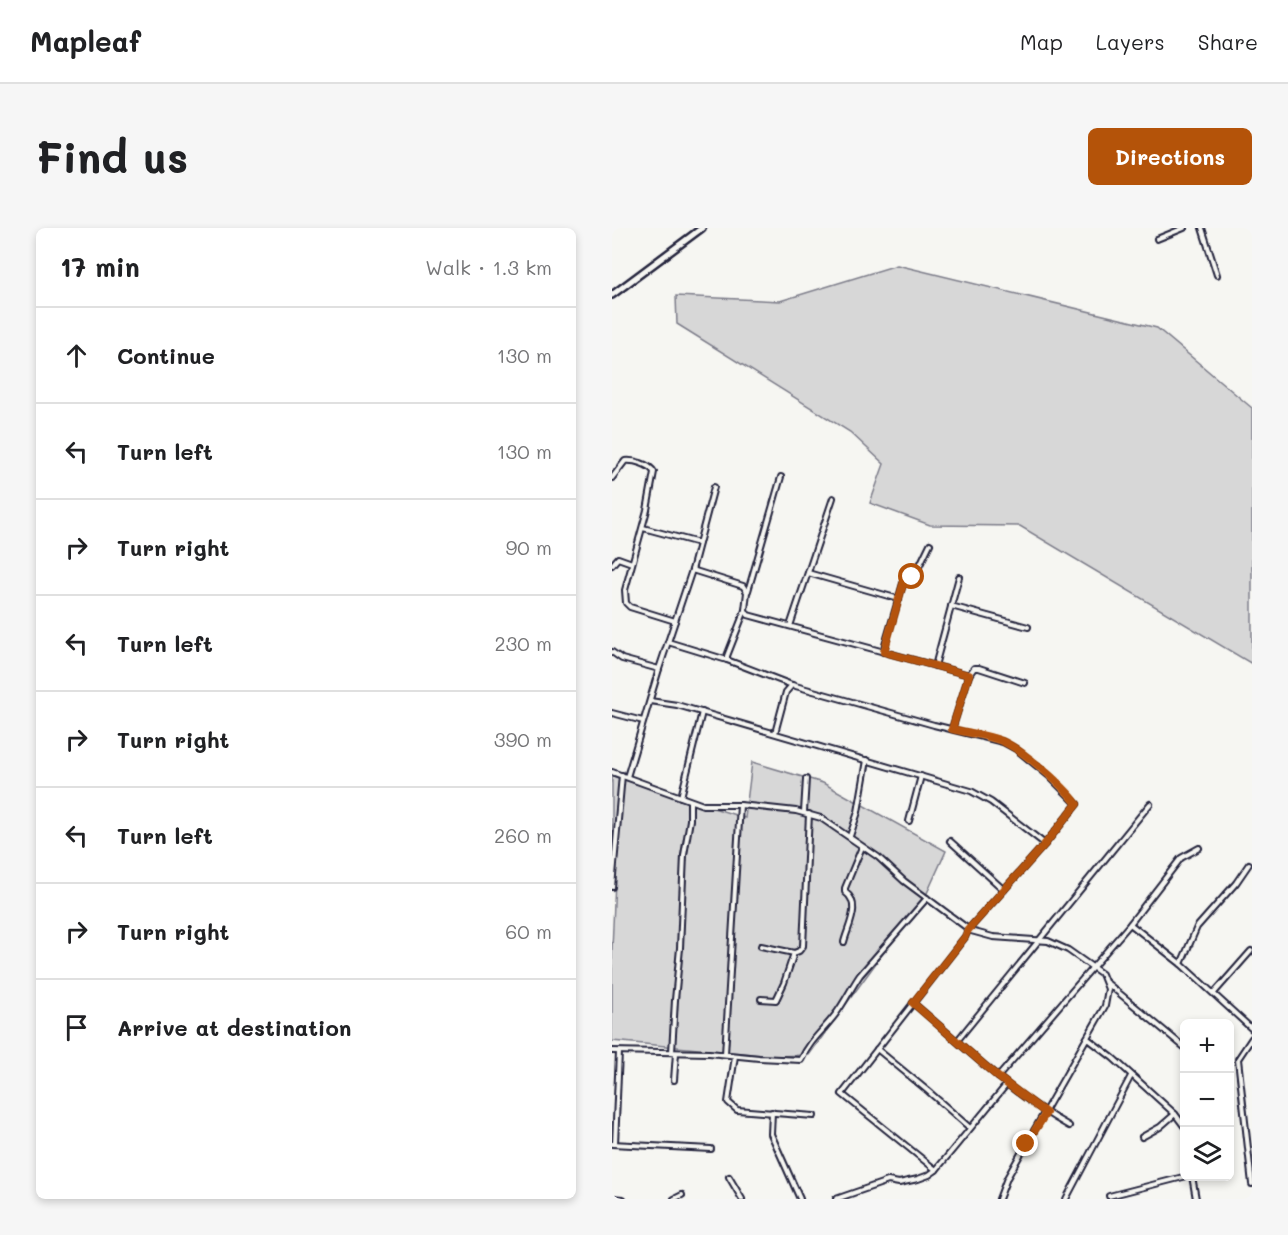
<!DOCTYPE html>
<meta charset="utf-8">
<style>
body{margin:0;font-family:Mali,sans-serif;background:#f6f6f6;color:#202124}
.controls{position:absolute;right:18px;bottom:18px;display:grid;overflow:hidden;border-radius:9px;box-shadow:0 3px 9px #0003}
.controls button{width:54px;height:54px;display:grid;place-items:center;padding:0;border:0;border-bottom:2px solid #e0e0e0;background:#fff;color:#202124;font:30px sans-serif}
.stop{position:absolute;width:18px;height:18px;margin:-14px;border:4px solid #b45309;border-radius:50%;background:#fff}
.stop.end{background:#b45309;border-color:#fff;box-shadow:0 2px 6px #0008}
.list{margin:0;padding:0;list-style:none}
h2{display:flex;justify-content:space-between;align-items:center;height:78px;margin:0;padding:0 24px;font-size:26px}
h2 small{font-size:20px;font-weight:400;color:#757577}
.list li{display:grid;grid-template-columns:39px 1fr auto;gap:18px;align-items:center;box-sizing:border-box;height:96px;padding:0 24px;border-top:2px solid #e0e0e0}
.list b{display:block;font-size:22px;white-space:nowrap}
.list em{font-size:20px;font-style:normal;color:#757577}
.icon{flex:none;width:33px;height:33px;fill:none;stroke:currentColor;stroke-width:2;stroke-linecap:round;stroke-linejoin:round}
.map{position:relative;flex:none;width:640px;height:971px;overflow:hidden;border-radius:9px}
header{display:flex;align-items:center;gap:36px;box-sizing:border-box;height:84px;padding:0 30px;background:#fff;border-bottom:2px solid #e0e0e0}
header strong{font-size:28px}
nav{display:flex;gap:33px;margin-inline-start:auto;font-size:21px}
.intro{display:flex;align-items:center;justify-content:space-between;box-sizing:border-box;height:144px;padding:0 36px}
h1{margin:0;font-size:42px}
.button{padding:15px 27px;border-radius:9px;background:#b45309;color:#fff;font-size:21px;font-weight:700}
main{display:flex;gap:36px;padding:0 36px}
aside{flex:1;background:#fff;border-radius:9px;box-shadow:0 3px 9px #0003}
.map>svg:first-child{display:block}
.green{fill:#d7d7d7;stroke:#7c7c89;stroke-width:1.5}
.lines{fill:none;stroke-linecap:round;stroke-linejoin:round}
.minor-casing{stroke:#22223b;stroke-width:8}
.secondary-casing{stroke:#22223b;stroke-width:10}
.minor{stroke:#f6f6f2;stroke-width:4}
.secondary{stroke:#f6f6f2;stroke-width:5}
.route{stroke:#b45309;stroke-width:8}
</style>
<header>
<strong>Mapleaf</strong>
<nav><a>Map</a><a>Layers</a><a>Share</a></nav>
</header>
<div class="intro"><h1>Find us</h1><a class="button">Directions</a></div>
<main>
<aside>
<h2>17 min<small>Walk · 1.3 km</small></h2>
<ul class="list">
<li><svg class="icon" aria-label="ahead" viewBox="0 0 24 24"><path d="M12 20V5M6 11l6-6 6 6"/></svg><div><b>Continue</b></div><em>130 m</em></li>
<li><svg class="icon" aria-label="left" viewBox="0 0 24 24"><path d="M17 20v-9H6M10 6l-5 5 5 5"/></svg><div><b>Turn left</b></div><em>130 m</em></li>
<li><svg class="icon" aria-label="right" viewBox="0 0 24 24"><path d="M7 20v-9h11M14 6l5 5-5 5"/></svg><div><b>Turn right</b></div><em>90 m</em></li>
<li><svg class="icon" aria-label="left" viewBox="0 0 24 24"><path d="M17 20v-9H6M10 6l-5 5 5 5"/></svg><div><b>Turn left</b></div><em>230 m</em></li>
<li><svg class="icon" aria-label="right" viewBox="0 0 24 24"><path d="M7 20v-9h11M14 6l5 5-5 5"/></svg><div><b>Turn right</b></div><em>390 m</em></li>
<li><svg class="icon" aria-label="left" viewBox="0 0 24 24"><path d="M17 20v-9H6M10 6l-5 5 5 5"/></svg><div><b>Turn left</b></div><em>260 m</em></li>
<li><svg class="icon" aria-label="right" viewBox="0 0 24 24"><path d="M7 20v-9h11M14 6l5 5-5 5"/></svg><div><b>Turn right</b></div><em>60 m</em></li>
<li><svg class="icon" aria-label="arrive" viewBox="0 0 24 24"><path d="M6 21V4h12l-3 4 3 4H6"/></svg><div><b>Arrive at destination</b></div></li>
</ul>
</aside>
<div class="map">
<svg width="640" height="971" viewBox="0 0 640 971">
<rect width="100%" height="100%" fill="#f6f6f2"/>
<filter id="ink" filterUnits="userSpaceOnUse"><feTurbulence type="fractalNoise" baseFrequency=".0167" numOctaves="2"/><feDisplacementMap in="SourceGraphic" scale="12" xChannelSelector="R" yChannelSelector="G"/><feConvolveMatrix kernelMatrix="1 2 1 2 8 2 1 2 1" color-interpolation-filters="sRGB"/></filter>
<g filter="url(#ink)">
<!-- green -->
<g class="green">
<polygon points="285,37 545,100 640,180 640,436 408,298 318,297 258,275 272,236 238,204 65,96 64,68 168,73"/>
<polygon points="140,534 211,555 334,623 315,665 197,827 163,828 0,813 0,721 4,629 0,628 0,548 133,590"/>
</g>
<g class="lines">
<defs>
<g id="minor">
<polyline points="590,0 605,47"/>
<polyline points="545,11 572,0"/>
<path d="M0 250 13 233C22 232 37 236 42 244L35 282 13 362 14 375 18 379 63 393 47 441 15 549"/>
<polyline points="31,300 87,315"/>
<polyline points="0,337 6,330 20,335"/>
<polyline points="80,342 102,259"/>
<polyline points="196,345 287,371"/>
<polyline points="136,363 169,249"/>
<polyline points="339,378 416,399"/>
<polyline points="133,382 115,428 115,432 180,457"/>
<polyline points="63,393 80,342 131,358 135,364 133,382 136,387 357,447 340,501"/>
<polyline points="178,398 221,270"/>
<polyline points="56,414 115,432"/>
<polyline points="0,424 10,431 47,441"/>
<polyline points="271,424 293,349 303,347 318,316"/>
<polyline points="323,438 347,349"/>
<polyline points="357,447 362,440 367,440 413,455"/>
<polyline points="38,473 65,477 359,563 379,574 433,616 356,702 353,709 230,866 324,942 395,856"/>
<polyline points="0,485 31,493"/>
<polyline points="163,505 174,464 180,457 322,497 391,514 404,521 437,548 465,576 433,616"/>
<polyline points="0,544 91,577 128,577 184,583 209,590 266,629 292,653 359,703 381,709 436,713 456,722 490,746 496,761 493,778 395,950 387,971"/>
<polyline points="69,569 90,484"/>
<polyline points="192,584 194,551"/>
<polyline points="297,593 309,548"/>
<polyline points="238,608 246,584 255,532"/>
<polyline points="338,613 392,662"/>
<polyline points="637,636 624,655 585,699 569,736 640,801"/>
<polyline points="0,659 10,547"/>
<polyline points="518,696 569,736"/>
<path d="M232 714C236 698 250 676 233 664V660L250 619"/>
<polyline points="149,718 182,725 187,723 191,718 197,586"/>
<polyline points="495,755 572,819"/>
<polyline points="602,765 639,723"/>
<polyline points="149,771 164,772 172,755 182,725"/>
<path d="M301 775C352 818 399 866 457 898"/>
<polyline points="475,810 501,830 563,886 572,898"/>
<polyline points="640,810 626,831 640,956"/>
<polyline points="345,813 538,576"/>
<polyline points="265,821 316,863 358,900"/>
<path d="M0 823 97 825 147 830 189 832C199 811 210 804 223 787 233 774 239 760 248 747L315 670"/>
<polyline points="60,824 63,772 68,720 72,627 78,592 78,573"/>
<polyline points="113,826 128,577"/>
<polyline points="123,828 116,874 125,882 202,888"/>
<polyline points="386,849 518,696 569,630 587,620"/>
<polyline points="62,852 64,825"/>
<polyline points="160,884 159,906 188,971"/>
<polyline points="530,909 548,899 563,886"/>
<polyline points="0,916 99,921"/>
<polyline points="3,916 7,824"/>
<polyline points="580,948 584,971"/>
<polyline points="117,949 130,971"/>
<polyline points="497,968 575,948"/>
<polyline points="0,970 11,971"/>
<polyline points="62,971 70,967"/>
<polyline points="224,971 276,953 287,955 306,951 317,947 324,942"/>
<polyline points="454,971 519,848"/>
</g>
<polyline id="secondary" points="0,67 90,0"/>
</defs>
<!-- minor casing -->
<use href="#minor" class="minor-casing"/>
<!-- secondary casing -->
<use href="#secondary" class="secondary-casing"/>
<!-- minor -->
<use href="#minor" class="minor"/>
<!-- secondary -->
<use href="#secondary" class="secondary"/>
</g>
</g>
<g class="lines" filter="url(#ink)">
<!-- route -->
<path class="route" d="M300 349H293L272 424 357 447 340 501C357 505 375 507 390 513 411 522 452 558 465 576L433 616 356 702 353 709 301 775 386 849 434 885 414 916"/>
</g>
</svg>
<div class="controls">
<button>+</button>
<button>−</button>
<button><svg class="icon" aria-label="layers" viewBox="0 0 24 24"><path d="M12 4l9 5-9 5-9-5zM3 14l9 5 9-5"/></svg></button>
</div>
<div class="stop" style="left:300px;top:349px"></div>
<div class="stop end" style="left:414px;top:916px"></div>
</div>
</main>
